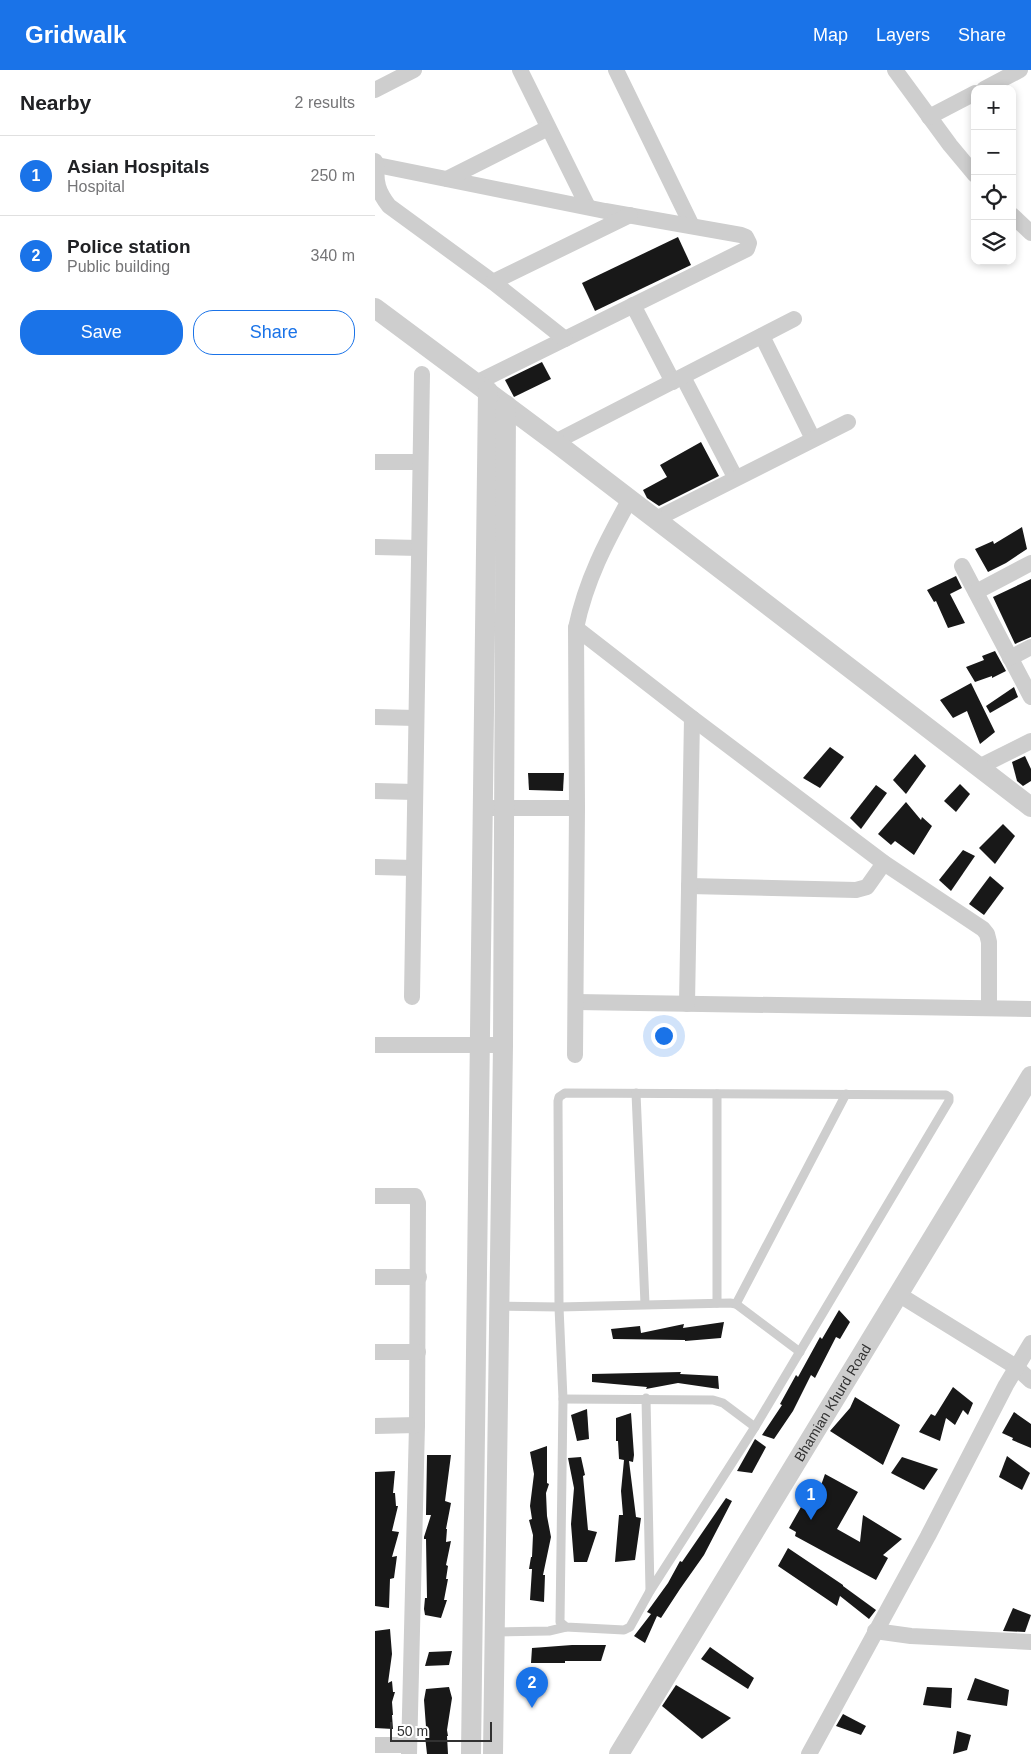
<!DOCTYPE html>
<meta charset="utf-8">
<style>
body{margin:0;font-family:Helvetica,sans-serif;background:#f6f6f6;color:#202124}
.controls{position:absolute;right:15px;top:15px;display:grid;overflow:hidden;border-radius:10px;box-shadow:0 2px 8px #0003}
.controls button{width:45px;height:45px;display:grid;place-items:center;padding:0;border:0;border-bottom:1px solid #e0e0e0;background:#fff;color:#202124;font:25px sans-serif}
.scale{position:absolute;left:15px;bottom:12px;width:102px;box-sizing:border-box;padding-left:5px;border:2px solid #313131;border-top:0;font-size:14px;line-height:18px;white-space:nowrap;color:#313131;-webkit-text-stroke:4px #fff;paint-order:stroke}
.you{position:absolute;left:288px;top:965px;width:18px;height:18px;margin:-12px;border:4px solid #fff;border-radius:50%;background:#1a73e8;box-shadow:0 0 0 8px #1a73e833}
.badge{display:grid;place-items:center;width:32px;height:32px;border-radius:50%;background:#1a73e8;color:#fff;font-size:16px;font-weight:700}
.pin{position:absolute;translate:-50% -41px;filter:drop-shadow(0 1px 2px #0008)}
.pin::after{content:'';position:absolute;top:26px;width:18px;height:15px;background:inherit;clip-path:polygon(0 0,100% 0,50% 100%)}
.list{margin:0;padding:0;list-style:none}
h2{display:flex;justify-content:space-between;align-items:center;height:65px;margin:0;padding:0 20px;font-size:21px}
h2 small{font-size:16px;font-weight:400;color:#757577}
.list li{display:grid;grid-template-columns:32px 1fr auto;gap:15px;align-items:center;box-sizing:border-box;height:80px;padding:0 20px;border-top:1px solid #e0e0e0}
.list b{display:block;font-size:19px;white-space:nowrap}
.list p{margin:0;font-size:16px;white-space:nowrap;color:#757577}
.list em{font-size:16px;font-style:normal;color:#757577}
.actions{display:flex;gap:10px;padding:15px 20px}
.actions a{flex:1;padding:11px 0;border:1px solid #1a73e8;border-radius:20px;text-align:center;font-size:18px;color:#1a73e8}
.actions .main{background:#1a73e8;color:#fff}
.icon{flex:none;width:28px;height:28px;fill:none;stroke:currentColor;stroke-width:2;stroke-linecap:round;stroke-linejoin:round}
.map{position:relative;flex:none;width:656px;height:1684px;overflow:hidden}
header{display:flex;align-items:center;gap:30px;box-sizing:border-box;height:70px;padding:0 25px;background:#1a73e8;color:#fff}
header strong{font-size:24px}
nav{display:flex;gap:28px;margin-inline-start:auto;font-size:18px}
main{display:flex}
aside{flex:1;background:#fff}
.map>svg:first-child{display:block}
.building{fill:#181818}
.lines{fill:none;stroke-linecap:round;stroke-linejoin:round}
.service{stroke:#cecece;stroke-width:9}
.minor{stroke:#cecece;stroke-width:16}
.tertiary{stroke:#cecece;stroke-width:20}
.labels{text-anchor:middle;stroke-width:5;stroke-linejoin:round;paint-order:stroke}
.street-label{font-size:14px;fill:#313131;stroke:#fff}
</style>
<header>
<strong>Gridwalk</strong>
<nav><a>Map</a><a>Layers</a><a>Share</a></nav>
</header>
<main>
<aside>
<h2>Nearby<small>2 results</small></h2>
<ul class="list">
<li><span class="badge">1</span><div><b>Asian Hospitals</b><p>Hospital</p></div><em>250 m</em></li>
<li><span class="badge">2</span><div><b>Police station</b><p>Public building</p></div><em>340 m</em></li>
</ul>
<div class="actions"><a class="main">Save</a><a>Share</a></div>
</aside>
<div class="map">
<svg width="656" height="1684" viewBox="0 0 656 1684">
<rect width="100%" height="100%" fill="#fff"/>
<!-- building -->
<g class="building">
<polygon points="303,167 316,195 220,241 207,213"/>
<polygon points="167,292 176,309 139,327 130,310"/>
<polygon points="326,372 344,406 284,436 272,428 268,420 292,407 285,395"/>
<polygon points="647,457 652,479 631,493 613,502 600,479 618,471 619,474"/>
<polygon points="581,506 587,518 575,524 590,553 573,558 561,531 559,532 552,520"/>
<polygon points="656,509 656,567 640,574 618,527"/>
<polygon points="620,581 631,601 617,608 617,606 600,612 591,597 609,590 607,586"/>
<polygon points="596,613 620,662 605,674 592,641 578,648 565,630"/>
<polygon points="639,617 643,627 615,643 611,636"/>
<polygon points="455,677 469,687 445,718 428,708"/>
<polygon points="540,684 551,696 531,724 518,710"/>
<polygon points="650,686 656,699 656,711 648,716 642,711 637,692"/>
<polygon points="153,703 189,703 188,721 154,720"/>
<polygon points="585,714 595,724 581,742 569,731"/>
<polygon points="501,715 512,723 486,759 475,748"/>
<polygon points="531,732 546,750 547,747 557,756 539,785 520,771 516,775 503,764"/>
<polygon points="628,754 640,766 620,794 604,778"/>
<polygon points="588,780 600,786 576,821 564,810"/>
<polygon points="615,806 629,818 609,845 594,834"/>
<polygon points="464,1240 475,1252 465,1269 461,1267 440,1308 436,1305 418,1341 399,1369 387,1365 407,1335 405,1334 421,1305 423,1307 445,1267 447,1269"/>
<polygon points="349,1252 346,1268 310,1271 310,1270 238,1269 236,1259 265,1256 266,1263 309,1254 308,1258"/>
<polygon points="306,1302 305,1304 343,1306 344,1319 303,1313 271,1319 272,1317 217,1312 217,1304"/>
<polygon points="578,1317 598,1333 593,1345 588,1340 580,1355 571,1348 565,1371 544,1362 556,1344 560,1346"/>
<polygon points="480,1327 525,1355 508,1395 455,1361 475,1338"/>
<polygon points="212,1339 214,1369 202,1371 196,1345"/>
<polygon points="639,1342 656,1354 656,1378 637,1370 638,1368 627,1363"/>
<polygon points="256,1343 259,1385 258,1392 254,1391 261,1447 266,1448 260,1490 240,1492 244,1445 248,1445 246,1421 249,1390 244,1389 243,1371 241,1371 241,1348"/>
<polygon points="380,1369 391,1377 377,1403 362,1401"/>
<polygon points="172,1376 172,1413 174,1414 171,1423 172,1446 176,1467 168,1505 170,1505 169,1532 155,1530 157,1499 154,1499 156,1487 157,1487 158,1465 154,1450 157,1449 155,1436 159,1404 155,1382"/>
<polygon points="52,1385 76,1385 70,1431 76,1433 71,1459 72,1459 71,1472 76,1471 71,1495 73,1496 71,1509 73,1509 69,1530 72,1530 66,1548 50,1545 49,1539 50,1528 52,1528 51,1469 49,1469 49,1467 56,1445 51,1445"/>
<polygon points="632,1386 655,1403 647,1420 624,1407"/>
<polygon points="206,1387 210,1405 208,1406 213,1460 222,1462 212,1492 199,1492 196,1454 199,1418 193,1388"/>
<polygon points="527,1387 563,1399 549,1420 516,1403"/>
<polygon points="20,1401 18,1423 20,1423 21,1436 23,1436 17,1461 24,1462 17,1487 22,1486 19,1508 15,1509 14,1538 0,1536 0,1402"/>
<polygon points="450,1404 483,1422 462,1459 485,1472 488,1445 527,1469 508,1485 513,1488 501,1510 420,1466 421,1462 414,1458 430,1430 439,1435"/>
<polygon points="351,1428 357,1431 329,1485 305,1519 286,1548 282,1546 270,1573 259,1566 276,1544 272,1542 293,1513 305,1491 307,1492"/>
<polygon points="413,1478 468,1515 468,1516 501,1540 494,1549 465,1526 462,1536 403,1496"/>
<polygon points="638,1538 656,1545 650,1562 628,1561"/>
<polygon points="15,1559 17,1584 13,1613 17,1611 18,1622 20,1622 17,1632 18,1645 17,1645 18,1659 0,1658 0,1561"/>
<polygon points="197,1575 231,1575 226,1591 190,1591 190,1593 156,1593 157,1578"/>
<polygon points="335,1577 379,1608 373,1619 326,1589"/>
<polygon points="77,1581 74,1595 50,1596 54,1582"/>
<polygon points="600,1608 634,1620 632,1636 592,1630"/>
<polygon points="301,1615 356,1648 327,1669 287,1636"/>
<polygon points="74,1617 77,1628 72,1660 73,1666 72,1666 73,1684 52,1684 49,1657 51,1657 49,1630 51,1619"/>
<polygon points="552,1617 577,1618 576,1638 548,1635"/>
<polygon points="468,1644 491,1656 486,1665 461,1656"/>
<polygon points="582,1661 596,1665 592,1680 578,1684"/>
</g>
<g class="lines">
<!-- service -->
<g class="service">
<polygon points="190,1023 571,1025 574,1027 574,1031 380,1357 275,1521 255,1557 249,1560 191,1557 185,1552 188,1329 184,1237 183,1031 184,1027"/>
<polyline points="261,1023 270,1234"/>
<polyline points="342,1024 342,1233"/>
<polyline points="361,1234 471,1024"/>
<polyline points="124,1236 184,1237 355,1233 361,1234 425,1282"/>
<polyline points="271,1328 275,1521"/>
<polyline points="188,1329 338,1330 348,1333 380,1357"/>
<polyline points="120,1562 174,1561 191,1557"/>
</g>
<!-- minor -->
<g class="minor">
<polyline points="145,0 213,137"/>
<polyline points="241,0 317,156"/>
<polyline points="520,0 575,75 600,105"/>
<polyline points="609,19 645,0"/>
<polyline points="0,20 39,0"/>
<polyline points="554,47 600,23"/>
<polyline points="0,91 2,95 230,141 366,165 371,167 374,173 372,179 101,313"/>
<path d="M2 94C0 112 3 122 14 136L118 212 190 269"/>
<polyline points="72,109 173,58"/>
<polyline points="637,145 656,163"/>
<polyline points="118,212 255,145"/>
<polyline points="258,235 298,312"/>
<polyline points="387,266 438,369"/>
<polyline points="308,307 360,407"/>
<polyline points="180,372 419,249"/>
<polyline points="0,392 45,392"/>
<polyline points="281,449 473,352"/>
<polyline points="0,477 44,478"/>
<polyline points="587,496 656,627"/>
<polyline points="601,522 656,493"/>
<path d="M201 558C211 510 231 472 255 429"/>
<polyline points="635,588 656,577"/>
<polyline points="0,647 41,648"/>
<polyline points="604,697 656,671"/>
<polyline points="0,721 40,722"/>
<polyline points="117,738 202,738"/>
<polyline points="0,797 39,798"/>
<polyline points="314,816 481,820 492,817 509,793"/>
<polyline points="37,927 47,304"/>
<polyline points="201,932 656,939"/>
<polyline points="312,934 317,648"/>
<polyline points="0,975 128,975"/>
<polyline points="200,985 202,738 201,558 317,648 509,793 608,859 612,864 614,872 614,938"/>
<polyline points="0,1126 40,1126 43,1133 42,1355 34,1684"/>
<polyline points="0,1207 44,1207"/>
<polyline points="523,1224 641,1297 656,1311"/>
<polyline points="0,1282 43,1282"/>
<polyline points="0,1356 42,1355"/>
<polyline points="500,1561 536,1566 656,1572"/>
<polyline points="0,1675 34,1675"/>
<polyline points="434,1684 553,1466 631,1315 656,1273"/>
</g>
<!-- tertiary -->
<g class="tertiary">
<polyline points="0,238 180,372 656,737"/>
<polyline points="96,1684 113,321"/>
<polyline points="118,1684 128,975 131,335"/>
<path id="s1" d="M244 1684 656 1006"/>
</g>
</g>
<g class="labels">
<!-- street labels -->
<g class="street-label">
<text dy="5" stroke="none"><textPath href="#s1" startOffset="411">Bhamian Khurd Road</textPath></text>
</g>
</g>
</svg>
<div class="controls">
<button>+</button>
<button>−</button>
<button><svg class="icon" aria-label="locate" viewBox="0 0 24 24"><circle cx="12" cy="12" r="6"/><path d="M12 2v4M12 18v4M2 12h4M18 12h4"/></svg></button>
<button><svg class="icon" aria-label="layers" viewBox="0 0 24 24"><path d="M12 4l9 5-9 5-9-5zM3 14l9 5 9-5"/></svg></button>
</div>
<div class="scale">50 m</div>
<div class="you"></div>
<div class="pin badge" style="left:436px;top:1450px">1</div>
<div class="pin badge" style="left:157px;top:1638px">2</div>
</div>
</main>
